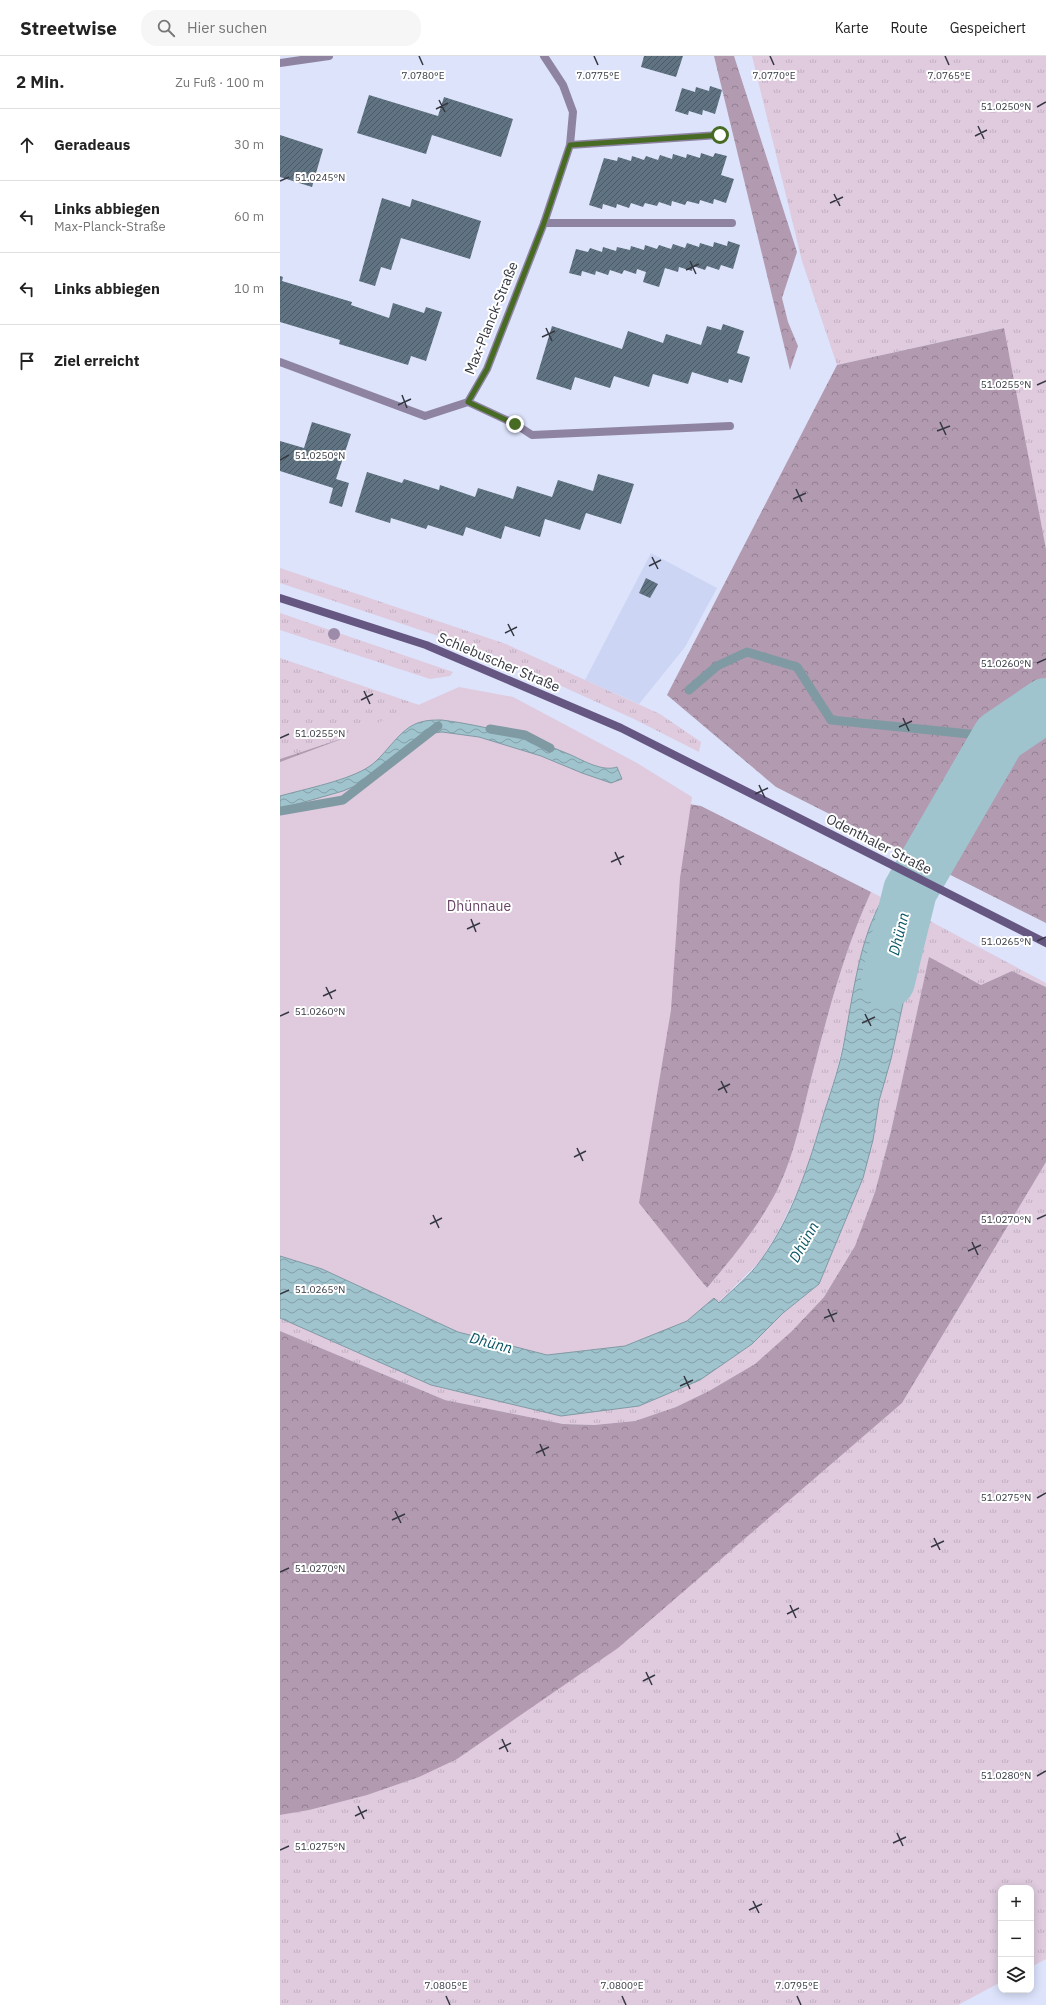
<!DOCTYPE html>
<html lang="de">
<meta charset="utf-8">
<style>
body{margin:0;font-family:"IBM Plex Sans",sans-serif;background:#f6f6f6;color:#222}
.controls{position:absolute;right:12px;bottom:12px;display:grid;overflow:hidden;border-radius:8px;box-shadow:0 2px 10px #0003}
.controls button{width:36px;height:36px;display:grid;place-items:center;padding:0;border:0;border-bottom:1px solid #e0e0e0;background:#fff;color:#222;font:20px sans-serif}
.stop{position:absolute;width:12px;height:12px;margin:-9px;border:3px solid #486b23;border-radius:50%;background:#fff}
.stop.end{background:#486b23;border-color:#fff;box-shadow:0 1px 4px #0008}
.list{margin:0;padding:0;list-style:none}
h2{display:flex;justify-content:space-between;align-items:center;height:52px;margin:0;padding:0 16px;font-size:17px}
h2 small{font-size:13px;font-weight:400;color:#767676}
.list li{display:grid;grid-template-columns:26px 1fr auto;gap:12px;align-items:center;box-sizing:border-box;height:72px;padding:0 16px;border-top:1px solid #e0e0e0}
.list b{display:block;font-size:15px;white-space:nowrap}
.list p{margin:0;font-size:13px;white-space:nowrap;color:#767676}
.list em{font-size:13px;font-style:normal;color:#767676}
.icon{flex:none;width:22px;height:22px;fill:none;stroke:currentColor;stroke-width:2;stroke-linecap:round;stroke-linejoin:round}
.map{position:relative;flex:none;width:766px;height:1949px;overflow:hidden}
header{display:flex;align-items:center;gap:24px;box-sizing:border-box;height:56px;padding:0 20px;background:#fff;border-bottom:1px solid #e0e0e0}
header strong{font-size:19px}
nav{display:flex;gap:22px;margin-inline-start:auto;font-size:14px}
.search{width:280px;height:36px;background:#f6f6f6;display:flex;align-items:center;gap:10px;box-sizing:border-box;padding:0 14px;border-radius:16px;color:#767676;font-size:15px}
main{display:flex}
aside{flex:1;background:#fff}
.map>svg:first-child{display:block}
.built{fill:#ccd5f3}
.grass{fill:url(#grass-tufts)}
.forest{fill:url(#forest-crowns)}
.park{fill:#dfcade}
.water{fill:url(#water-waves);stroke:#809aa4}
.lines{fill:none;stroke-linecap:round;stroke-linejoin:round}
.stream{stroke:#809aa4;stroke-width:9}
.river{stroke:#a0c4ce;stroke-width:54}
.building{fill:url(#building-hatch)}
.service{stroke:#8e84a2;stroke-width:8}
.minor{stroke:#8e84a2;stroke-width:8}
.secondary{stroke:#655781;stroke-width:8}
.tree{fill:#9c8ca9}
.route{stroke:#486b23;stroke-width:5}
.ticks{fill:none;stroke:#353841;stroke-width:1.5}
.labels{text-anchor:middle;stroke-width:4;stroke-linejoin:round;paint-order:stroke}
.street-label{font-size:14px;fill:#353841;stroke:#fff}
.park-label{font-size:14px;fill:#674466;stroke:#fff}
.water-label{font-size:15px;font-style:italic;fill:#095564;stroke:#fff}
.ticks-label{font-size:10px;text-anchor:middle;fill:#353841;stroke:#fff;stroke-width:4;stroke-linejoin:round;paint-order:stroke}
</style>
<header>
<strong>Streetwise</strong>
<div class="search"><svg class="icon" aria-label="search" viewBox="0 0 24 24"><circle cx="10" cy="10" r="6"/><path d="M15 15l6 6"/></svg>Hier suchen</div>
<nav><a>Karte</a><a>Route</a><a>Gespeichert</a></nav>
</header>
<main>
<aside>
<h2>2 Min.<small>Zu Fuß · 100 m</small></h2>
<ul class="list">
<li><svg class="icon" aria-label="ahead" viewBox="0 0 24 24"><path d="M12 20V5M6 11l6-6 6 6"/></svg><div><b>Geradeaus</b></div><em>30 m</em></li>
<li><svg class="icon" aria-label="left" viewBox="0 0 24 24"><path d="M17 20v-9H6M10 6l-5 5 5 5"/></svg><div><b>Links abbiegen</b><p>Max-Planck-Straße</p></div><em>60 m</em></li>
<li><svg class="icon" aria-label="left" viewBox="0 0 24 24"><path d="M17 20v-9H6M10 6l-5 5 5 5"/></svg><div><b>Links abbiegen</b></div><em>10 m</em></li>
<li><svg class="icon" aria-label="arrive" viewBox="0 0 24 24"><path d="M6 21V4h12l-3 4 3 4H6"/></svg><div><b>Ziel erreicht</b></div></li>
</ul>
</aside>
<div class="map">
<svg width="766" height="1949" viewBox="0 0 766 1949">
<defs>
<pattern id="grass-tufts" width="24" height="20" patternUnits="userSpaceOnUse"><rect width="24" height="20" fill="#dfcade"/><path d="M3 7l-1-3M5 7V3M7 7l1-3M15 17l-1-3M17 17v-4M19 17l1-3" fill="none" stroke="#c0aec0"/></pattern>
<pattern id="forest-crowns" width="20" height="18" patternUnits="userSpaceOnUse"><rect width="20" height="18" fill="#b29ab0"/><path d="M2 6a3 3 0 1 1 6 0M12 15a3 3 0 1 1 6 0" fill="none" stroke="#927f91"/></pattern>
<pattern id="water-waves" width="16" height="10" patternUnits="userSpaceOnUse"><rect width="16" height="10" fill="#a0c4ce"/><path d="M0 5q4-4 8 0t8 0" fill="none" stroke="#83a0a9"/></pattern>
<pattern id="building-hatch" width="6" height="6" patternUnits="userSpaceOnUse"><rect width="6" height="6" fill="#607382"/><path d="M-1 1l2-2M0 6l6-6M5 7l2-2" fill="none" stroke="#4c5a66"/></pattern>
</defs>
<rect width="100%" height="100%" fill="#dce3fb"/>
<!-- built -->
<polygon class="built" points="371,497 437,532 405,591 359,648 305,624"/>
<!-- grass -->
<g class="grass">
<polygon points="472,0 766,0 766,493 723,272 557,309 522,205"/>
<polygon points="0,512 226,588 380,658 421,686 419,696 354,663 209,597 0,527"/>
<polygon points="0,557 173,616 170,620 150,623 0,574"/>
<polygon points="0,602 151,653 0,703"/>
<path d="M591 836 603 842 592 862 557 1014 523 1124 498 1176 481 1204 438 1247 427 1232C454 1200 482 1166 500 1128 515 1097 522 1057 531 1023 547 960 564 895 591 836Z"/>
<polygon points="648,864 766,927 766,931 732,915 701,929 649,902 611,1075 595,1136 575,1190 544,1241 512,1275 475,1308 429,1335 396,1351 355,1365 314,1369 283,1368 165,1344 0,1275 0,1262 13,1267 359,1350 420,1324 472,1288 503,1257 539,1228 583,1122 593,1084 599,1045 611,1003 625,938 641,879"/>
<path d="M766 1106V1903L751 1911V1832H721V1926L678 1949H0V1759C48 1751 93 1737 139 1721L622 1347Z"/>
</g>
<!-- forest -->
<g class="forest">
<polygon points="434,0 454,0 517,196 502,242 508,266 518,290 510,314"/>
<polygon points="724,272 766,493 766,867 496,731 387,639 557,309"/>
<path d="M151 653 403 747 421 750 591 836C564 895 547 960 531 1023 522 1058 515 1096 500 1128 483 1165 453 1201 427 1232L0 740V703Z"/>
<polygon points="649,901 701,929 732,915 766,931 766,1106 622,1347 338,1592 177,1703 139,1721 87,1739 29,1754 0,1759 0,1275 165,1344 283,1368 314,1369 355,1365 396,1351 429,1335 475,1308 512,1275 544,1241 575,1190 595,1136 611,1075"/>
</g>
<!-- park -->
<polygon class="park" points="179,631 233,641 357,707 412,741 400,822 391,954 359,1147 453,1265 274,1329 0,1231 0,706 59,684"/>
<!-- water -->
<g class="water">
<path d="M162 664C207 670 249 681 291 699 304 705 323 716 337 711L342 723 331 727 302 717 261 700 199 681 162 676 144 678 128 689 115 704 96 721 63 735 0 753V740C25 733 70 724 90 710 107 698 120 671 141 666 147 664 155 664 162 664Z"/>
<path d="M603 842 648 864 641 879 625 938 611 1003 599 1045 593 1084 583 1122 539 1228 503 1257 472 1288 420 1324 359 1350 281 1360 151 1329 0 1262V1200L42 1213 178 1276 267 1299 345 1290 407 1265 434 1242 439 1247C453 1233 470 1220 481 1204 513 1160 529 1108 544 1057 552 1032 561 1007 565 981 574 934 579 885 603 842Z"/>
</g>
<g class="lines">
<!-- stream -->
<g class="stream">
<polyline points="409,634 437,610 467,596 517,611 551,664 719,681"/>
<polyline points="210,673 245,679 270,692"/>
<polyline points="0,755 63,744 158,670"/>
</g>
<!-- river -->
<polyline class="river" points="608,925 630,835 719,681 766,649"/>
</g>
<!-- building -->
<g class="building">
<polygon points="364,0 403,0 396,21 361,11"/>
<polygon points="430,30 442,34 435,58 423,54 422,59 409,55 408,59 395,55 402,32 415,36 416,31 429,35"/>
<polygon points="89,39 158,60 164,41 233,63 221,101 152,79 146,98 77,77"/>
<polygon points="0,79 43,93 32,131 0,121"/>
<polygon points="421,97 433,101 435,97 447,100 441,119 454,123 446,147 434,143 433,148 420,144 419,148 407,145 405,149 392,145 391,150 379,146 377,150 365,147 363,151 351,147 349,152 337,148 336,152 323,148 322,153 309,149 324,102 337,105 338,101 351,105 352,100 364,104 366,100 378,104 380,99 392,103 393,98 406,102 407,98 420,102"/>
<polygon points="102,142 130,151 132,143 201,165 190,203 121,182 111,214 101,211 95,230 79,225"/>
<polygon points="448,185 460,189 453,213 441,209 439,214 427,210 425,214 413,210 412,215 399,211 398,216 385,212 379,231 363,226 366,216 357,213 356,218 344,214 342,218 330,214 328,219 316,215 315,219 302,215 301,220 289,217 296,193 308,196 310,192 322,196 323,191 336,195 337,191 350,194 351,190 364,194 365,189 377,193 379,189 391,193 393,188 405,192 407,187 419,191 420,187 433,191 434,186 447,190"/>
<polygon points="0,220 3,221 2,225 72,246 71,249 109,262 113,247 144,257 146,251 162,256 146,305 131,300 128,309 59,288 60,284 0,266"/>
<polygon points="443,268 464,275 457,297 470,301 462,327 449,323 448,327 412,316 408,328 373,318 369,331 334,320 330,332 295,321 291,334 256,323 272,270 342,293 348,275 383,287 386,278 421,289 427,270 441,274"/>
<polygon points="32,366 71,378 56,423 69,427 62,451 49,447 53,432 0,415 0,385 24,392"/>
<polygon points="87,416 122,427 124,423 159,434 160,429 195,441 198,432 233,443 237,430 272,441 278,424 313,435 318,418 354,428 341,468 306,457 300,474 265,463 260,481 225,470 221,483 186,471 183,480 148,469 146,473 111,462 110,467 75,456"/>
<polygon points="366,522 378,528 370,542 359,537"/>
</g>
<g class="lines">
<!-- service -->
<g class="service">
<polyline points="290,89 439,79"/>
<polyline points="264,167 452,167"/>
<polyline points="188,346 235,368 252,379 450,370"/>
</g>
<!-- minor -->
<g class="minor">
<polyline points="0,7 49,0"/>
<polyline points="0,306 145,360 188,346 207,313 264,167 290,89 293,56 283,29 264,0"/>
</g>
<!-- secondary -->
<polyline class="secondary" points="0,542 146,589 341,672 766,887"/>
</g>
<!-- trees -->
<circle class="tree" cx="54" cy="578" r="6"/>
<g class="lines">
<!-- route -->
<polyline class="route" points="235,368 188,346 207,313 264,167 290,89 440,79"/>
</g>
<!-- ticks -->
<path class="ticks" d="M139 0 143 9M314 0 318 9M490 0 494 9M665 0 669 9M159 44 165 56M757 51 766 46M156 53 168 47M698 70 704 83M695 80 707 74M0 125 9 121M554 138 560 150M550 147 563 141M410 205 416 218M406 214 419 208M266 272 272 285M262 281 275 275M757 329 766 325M122 339 127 352M118 349 131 343M660 366 666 379M657 375 670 370M0 404 9 399M516 433 522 446M513 443 526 437M372 501 378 513M369 510 381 504M228 568 234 580M225 577 237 571M757 607 766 603M84 635 90 648M81 644 93 638M623 662 629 675M619 671 632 665M0 682 9 678M479 729 485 742M475 738 488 732M335 796 341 809M331 806 344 800M191 863 196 876M187 873 200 867M757 885 766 881M46 931 52 943M43 940 56 934M585 958 591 970M0 960 9 956M582 967 595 961M441 1025 447 1037M438 1034 450 1028M297 1092 303 1105M294 1101 306 1095M153 1159 159 1172M757 1163 766 1159M150 1168 162 1162M692 1186 698 1199M688 1195 701 1189M0 1238 9 1234M548 1253 554 1266M544 1262 557 1257M404 1320 410 1333M400 1330 413 1324M260 1388 265 1400M256 1397 269 1391M757 1442 766 1437M115 1455 121 1467M112 1464 125 1458M654 1482 660 1494M651 1491 664 1485M0 1516 9 1512M510 1549 516 1562M507 1558 519 1552M366 1616 372 1629M363 1625 375 1619M222 1683 228 1696M219 1693 231 1687M757 1720 766 1715M78 1750 84 1763M75 1760 87 1754M617 1777 623 1790M613 1787 626 1781M0 1794 9 1790M473 1845 479 1857M469 1854 482 1848M166 1940 170 1949M342 1940 346 1949M517 1940 521 1949"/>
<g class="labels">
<!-- street labels -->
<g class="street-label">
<text transform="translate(211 262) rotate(-68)" y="5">Max-Planck-Straße</text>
<text transform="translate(219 606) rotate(23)" y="5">Schlebuscher Straße</text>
<text transform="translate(599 788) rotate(27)" y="5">Odenthaler Straße</text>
</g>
<!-- park labels -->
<g class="park-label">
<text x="199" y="855">Dhünnaue</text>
</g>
<!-- water labels -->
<g class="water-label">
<text transform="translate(619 878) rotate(-76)" y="5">Dhünn</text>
<text transform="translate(524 1186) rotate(-60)" y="5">Dhünn</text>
<text transform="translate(211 1287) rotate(15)" y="5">Dhünn</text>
</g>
</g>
<g class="ticks-label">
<text x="143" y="23">7.0780°E</text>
<text x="318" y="23">7.0775°E</text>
<text x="494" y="23">7.0770°E</text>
<text x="669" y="23">7.0765°E</text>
<text x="726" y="54">51.0250°N</text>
<text x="40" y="125">51.0245°N</text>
<text x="726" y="332">51.0255°N</text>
<text x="40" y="403">51.0250°N</text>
<text x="726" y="611">51.0260°N</text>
<text x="40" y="681">51.0255°N</text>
<text x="726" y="889">51.0265°N</text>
<text x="40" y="959">51.0260°N</text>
<text x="726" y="1167">51.0270°N</text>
<text x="40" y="1237">51.0265°N</text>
<text x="726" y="1445">51.0275°N</text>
<text x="40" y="1516">51.0270°N</text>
<text x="726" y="1723">51.0280°N</text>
<text x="40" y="1794">51.0275°N</text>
<text x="166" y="1933">7.0805°E</text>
<text x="342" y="1933">7.0800°E</text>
<text x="517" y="1933">7.0795°E</text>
</g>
</svg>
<div class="controls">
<button>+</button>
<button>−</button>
<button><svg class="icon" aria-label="layers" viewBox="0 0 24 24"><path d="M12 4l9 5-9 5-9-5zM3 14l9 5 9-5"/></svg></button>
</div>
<div class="stop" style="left:440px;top:79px"></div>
<div class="stop end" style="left:235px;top:368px"></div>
</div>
</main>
